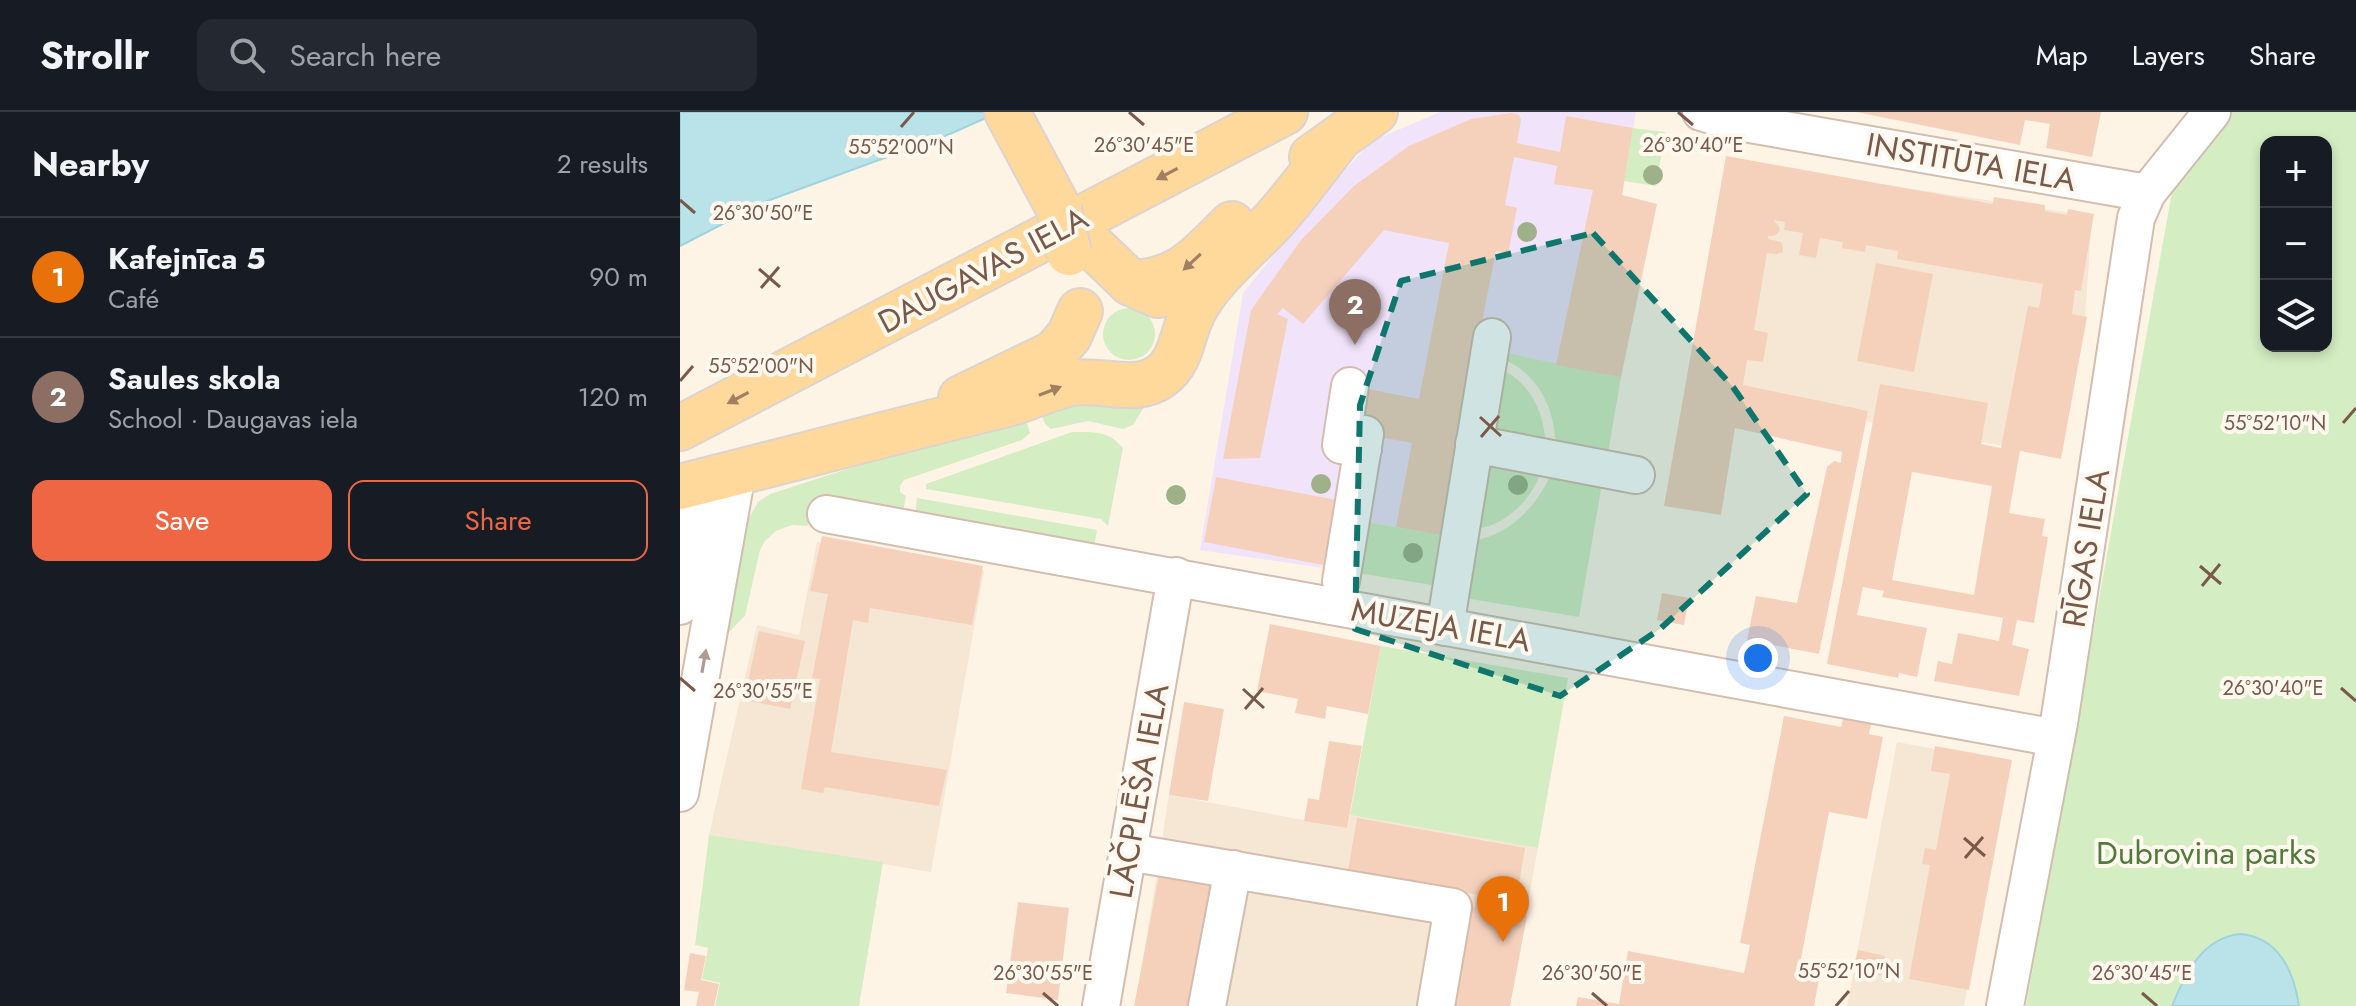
<!DOCTYPE html>
<meta charset="utf-8">
<style>
body{margin:0;font-family:Jost,sans-serif;background:#242831;color:#f1f3f6}
.controls{position:absolute;right:24px;top:24px;display:grid;overflow:hidden;border-radius:16px;box-shadow:0 4px 12px #0003}
.controls button{width:72px;height:72px;display:grid;place-items:center;padding:0;border:0;border-bottom:2px solid #363941;background:#171b24;color:#f1f3f6;font:40px sans-serif}
.you{position:absolute;left:1078px;top:546px;width:28px;height:28px;margin:-20px;border:6px solid #fff;border-radius:50%;background:#1a73e8;box-shadow:0 0 0 12px #1a73e833}
.badge{display:grid;place-items:center;width:52px;height:52px;border-radius:50%;background:#ef6644;color:#fff;font-size:26px;font-weight:700}
.pin{position:absolute;translate:-50% -66px;filter:drop-shadow(0 2px 4px #0008)}
.pin::after{content:'';position:absolute;top:42px;width:28px;height:24px;background:inherit;clip-path:polygon(0 0,100% 0,50% 100%)}
.list{margin:0;padding:0;list-style:none}
h2{display:flex;justify-content:space-between;align-items:center;height:104px;margin:0;padding:0 32px;font-size:34px}
h2 small{font-size:26px;font-weight:400;color:#9ea1a6}
.list li{display:grid;grid-template-columns:52px 1fr auto;gap:24px;align-items:center;box-sizing:border-box;height:120px;padding:0 32px;border-top:2px solid #363941}
.list b{display:block;font-size:30px;white-space:nowrap}
.list p{margin:0;font-size:26px;white-space:nowrap;color:#9ea1a6}
.list em{font-size:26px;font-style:normal;color:#9ea1a6}
.actions{display:flex;gap:16px;padding:24px 32px}
.actions a{flex:1;padding:18px 0;border:2px solid #ef6644;border-radius:16px;text-align:center;font-size:28px;color:#ef6644}
.actions .main{background:#ef6644;color:#fff}
.icon{flex:none;width:44px;height:44px;fill:none;stroke:currentColor;stroke-width:2;stroke-linecap:round;stroke-linejoin:round}
.map{position:relative;flex:none;width:1676px;height:894px;overflow:hidden}
header{display:flex;align-items:center;gap:48px;box-sizing:border-box;height:112px;padding:0 40px;background:#171b24;border-bottom:2px solid #363941}
header strong{font-size:38px}
nav{display:flex;gap:44px;margin-inline-start:auto;font-size:28px}
.search{width:560px;height:72px;background:#242831;display:flex;align-items:center;gap:20px;box-sizing:border-box;padding:0 28px;border-radius:16px;color:#9ea1a6;font-size:30px}
main{display:flex}
aside{flex:1;background:#171b24}
.map>svg:first-child{display:block}
.residential{fill:#f6e6d4}
.education{fill:#f1e3fa}
.green{fill:#d5edc3;fill-rule:evenodd}
.water{fill:#b9e3e9;stroke:#9fd4dc;stroke-width:2}
.building{fill:#f5d1bc;fill-rule:evenodd}
.lines{fill:none;stroke-linecap:round;stroke-linejoin:round}
.minor-casing{stroke:#d3bdae;stroke-width:40}
.major-casing{stroke:#dcd4d0;stroke-width:48}
.minor{stroke:#fff;stroke-width:36}
.major{stroke:#ffd89c;stroke-width:44}
.major-bridge-casing{stroke:#dcd4d0;stroke-width:48;stroke-linecap:butt}
.major-bridge{stroke:#ffd89c;stroke-width:44}
.tree{fill:#9fb189}
.oneway{fill:#a17f62}
.oneway2{fill:#af9b92}
.marked{fill:#0f766e;fill-opacity:0.2;stroke:#0f766e;stroke-width:6;stroke-dasharray:16 10;stroke-linejoin:round}
.ticks{fill:none;stroke:#795949;stroke-width:3}
.labels{text-anchor:middle;stroke-width:8;stroke-linejoin:round;paint-order:stroke}
.street-label{font-size:32px;fill:#795949;stroke:#fff8ee}
.park-label{font-size:32px;fill:#517a3d;stroke:#fff8ee}
.ticks-label{font-size:20px;text-anchor:middle;fill:#795949;stroke:#fff8ee;stroke-width:8;stroke-linejoin:round;paint-order:stroke}
</style>
<header>
<strong>Strollr</strong>
<div class="search"><svg class="icon" aria-label="search" viewBox="0 0 24 24"><circle cx="10" cy="10" r="6"/><path d="M15 15l6 6"/></svg>Search here</div>
<nav><a>Map</a><a>Layers</a><a>Share</a></nav>
</header>
<main>
<aside>
<h2>Nearby<small>2 results</small></h2>
<ul class="list">
<li><span class="badge" style="background:#e8710a">1</span><div><b>Kafejnīca 5</b><p>Café</p></div><em>90 m</em></li>
<li><span class="badge" style="background:#8d6e63">2</span><div><b>Saules skola</b><p>School · Daugavas iela</p></div><em>120 m</em></li>
</ul>
<div class="actions"><a class="main">Save</a><a>Share</a></div>
</aside>
<div class="map">
<svg width="1676" height="894" viewBox="0 0 1676 894">
<rect width="100%" height="100%" fill="#fef4e6"/>
<!-- residential -->
<g class="residential">
<polygon points="1048,49 1412,104 1405,207 1381,344 1005,277"/>
<polygon points="137,430 304,459 251,760 29,723 77,513 119,523"/>
<polygon points="1217,630 1325,650 1284,894 1167,894"/>
<polygon points="489,683 667,716 670,703 858,736 829,894 456,894"/>
</g>
<!-- education -->
<polygon class="education" points="760,0 956,0 942,83 876,253 817,239 716,415 683,409 672,460 520,438 563,181 649,75 692,29"/>
<!-- green -->
<g class="green">
<path d="M1549 0H1676V894H1346L1494 69ZM1586 30H1646V234H1586Z"/>
<polygon points="953,16 985,20 976,74 944,69"/>
<circle cx="449" cy="222" r="26"/>
<path d="M817 239 941 265 927 347 876 338C875 306 867 279 842 258 833 251 822 248 817 239Z"/>
<path d="M818 256C852 270 864 301 866 335L812 321Z"/>
<polygon points="477,283 464,295 453,313 443,317 408,309 371,317 365,312 358,294"/>
<polygon points="344,300 350,321 342,328 224,368 220,374 220,380 226,384 223,400 135,399 127,414 112,413 96,419 85,429 80,438 65,504 47,522 67,409 78,390 90,382"/>
<path d="M392 320C414 320 428 318 443 336L428 414 421 407 246 377V372Z"/>
<path d="M804 351 862 355C855 386 823 417 791 417Z"/>
<path d="M873 357 923 366 899 505 779 485 789 429C828 426 860 392 873 357Z"/>
<polygon points="237,386 417,418 414,435 235,403"/>
<polygon points="682,409 760,423 752,473 672,460"/>
<polygon points="701,534 888,566 858,736 670,703"/>
<polygon points="29,723 203,750 179,894 35,894 40,871 22,867 28,836 15,833"/>
</g>
<!-- water -->
<g class="water">
<polygon points="0,0 319,0 270,22 87,89 0,134"/>
<path d="M1560 822C1599 825 1614 860 1619 894H1492C1505 862 1522 826 1560 822Z"/>
</g>
<!-- building -->
<g class="building">
<polygon points="1176,0 1421,0 1412,45 1366,36 1370,12 1345,8 1340,33"/>
<polygon points="831,1 839,3 841,8 837,31 880,40 886,4 953,16 942,83 977,92 941,265 876,253 913,78 874,72 877,54 834,45 825,93 837,96 828,142 816,139 760,423 716,415 732,331 678,321 687,277 739,287 769,131 704,118 623,212 603,196 597,202 608,207 580,346 543,347 571,198 621,128 674,74 729,34 791,7"/>
<path d="M1046 44 1313 92 1314 85 1365 93V99L1387 103 1388 97 1414 102 1401 179 1395 178 1392 202 1407 205 1381 347 1340 339 1329 401 1365 407 1362 424 1368 425 1354 511 1337 508 1332 533 1349 537 1339 584 1254 569 1258 549 1272 552 1278 521 1319 529 1323 506 1202 485 1204 479 1183 475 1177 503 1247 516 1237 565 1219 561 1218 566 1147 552 1200 272 1308 291 1301 332 1321 336 1348 194 1359 196 1363 172 1217 147 1218 139 1186 133 1185 140 1162 136 1163 130 1140 126 1136 146 1119 143 1123 121 1104 118 1105 110 1093 108 1099 114 1100 119 1094 124H1088V127L1101 130 1103 136V140L1097 142 1087 141 1074 218 1088 221 1083 250 1067 248 1063 273 1188 299 1139 542 1067 528 1076 484 1117 491 1147 355 1154 349 1161 351 1162 340 1055 316 1041 403 984 394ZM1232 360 1312 374 1294 483 1212 468Z"/>
<polygon points="1196,151 1253,162 1234,260 1177,249"/>
<polygon points="536,365 667,390 654,455 524,430"/>
<polygon points="142,424 303,454 292,513 190,496 188,511 173,508 151,640 267,658 259,694 145,675 143,681 121,677 140,567 132,566 148,482 130,479"/>
<polygon points="982,481 1009,486 1004,513 977,508"/>
<polygon points="590,512 701,534 688,602 647,594 645,607 615,601 618,587 577,579"/>
<polygon points="79,519 125,529 110,597 64,588"/>
<polygon points="504,590 544,597 528,689 489,683"/>
<polygon points="1104,604 1161,615 1163,607 1191,612 1189,622 1203,625 1187,707 1149,700 1119,857 1140,861 1134,894 896,894 898,885 939,892 948,839 1064,861 1070,833 1060,831"/>
<polygon points="649,629 682,634 667,716 624,709 628,686 639,688"/>
<polygon points="1255,634 1332,648 1289,878 1229,867 1250,753 1242,752 1245,736 1256,738 1270,662 1251,659"/>
<polygon points="677,706 845,736 834,802 847,804 830,894 771,894 790,794 795,795 798,783 668,759"/>
<polygon points="481,753 535,764 510,894 454,894"/>
<polygon points="338,790 389,796 378,888 326,881"/>
<polygon points="1178,838 1205,844 1201,864 1173,857"/>
<polygon points="10,841 26,844 21,868 39,872 34,894 16,894 19,880 4,878"/>
</g>
<g class="lines">
<defs>
<g id="minor">
<polyline points="1021,0 1047,8 1467,81"/>
<polyline points="670,274 661,333 683,337"/>
<polyline points="794,332 956,363"/>
<polyline points="146,402 1376,626"/>
<polyline points="661,469 685,322"/>
<polyline points="0,494 23,369"/>
<polyline points="765,515 812,225"/>
<polyline points="0,681 57,361"/>
<polyline points="448,740 773,795 756,894"/>
<polyline points="421,894 496,464"/>
<polyline points="527,894 553,757"/>
<polyline points="1325,894 1379,611 1456,106 1467,81 1532,0"/>
</g>
<g id="major">
<polyline points="327,0 379,97"/>
<polyline points="632,45 695,0"/>
<polyline points="409,131 451,171 478,183"/>
<path d="M451 171C501 169 518 145 552 112"/>
<polyline points="281,286 374,241 389,224 400,199"/>
<polyline points="0,316 605,0"/>
<path d="M0 375C108 348 215 319 323 293 346 288 370 275 392 271 422 266 455 283 481 264 502 249 502 221 513 200 529 167 568 136 593 109 616 84 636 55 657 29"/>
</g>
</defs>
<!-- minor casing -->
<use href="#minor" class="minor-casing"/>
<!-- major casing -->
<use href="#major" class="major-casing"/>
<!-- minor -->
<use href="#minor" class="minor"/>
<!-- major -->
<use href="#major" class="major"/>
<defs>
<polyline id="major-bridge" points="379,97 389,141"/>
</defs>
<!-- major-bridge casing -->
<use href="#major-bridge" class="major-bridge-casing"/>
<!-- major-bridge -->
<use href="#major-bridge" class="major-bridge"/>
</g>
<!-- trees -->
<g class="tree">
<circle cx="973" cy="63" r="10"/>
<circle cx="847" cy="120" r="10"/>
<circle cx="641" cy="372" r="10"/>
<circle cx="838" cy="373" r="10"/>
<circle cx="496" cy="383" r="10"/>
<circle cx="733" cy="441" r="10"/>
</g>
<!-- one-way arrows -->
<defs><path id="oneway-solid" d="M-6-.8H1V-3.2L6.5 0L1 3.2V.8H-6Z" transform="scale(2)"/></defs>
<g class="oneway">
<use href="#oneway-solid" transform="translate(487 62) rotate(152)"/>
<use href="#oneway-solid" transform="translate(512 150) rotate(137)"/>
<use href="#oneway-solid" transform="translate(370 279) rotate(-21)"/>
<use href="#oneway-solid" transform="translate(58 286) rotate(152)"/>
</g>
<use class="oneway2" href="#oneway-solid" transform="translate(24 549) rotate(-80)"/>
<!-- marked area -->
<path class="marked" d="M913 121 1053 275 1127 382 980 517 880 584 675 517 680 293 721 169Z"/>
<!-- ticks -->
<path class="ticks" d="M449 0 464 13M998 0 1013 13M221 15 234 0M0 88 15 101M79 157 100 175M81 176 99 155M0 269 13 254M800 305 821 324M1663 311 1676 296M801 325 819 304M1520 454 1541 472M1522 474 1540 452M0 566 15 579M1661 576 1676 589M563 577 584 596M565 597 583 576M1284 726 1305 744M1285 746 1303 725M363 881 378 894M912 881 927 894M1462 881 1477 894M1156 894 1169 879"/>
<g class="labels">
<!-- street labels -->
<g class="street-label">
<text transform="translate(1291 50) rotate(10)" y="11">INSTITŪTA IELA</text>
<text transform="translate(303 158) rotate(-28)" y="11">DAUGAVAS IELA</text>
<text transform="translate(1406 436) rotate(-81)" y="11">RĪGAS IELA</text>
<text transform="translate(761 513) rotate(10)" y="11">MUZEJA IELA</text>
<text transform="translate(459 679) rotate(-80)" y="11">LĀČPLĒŠA IELA</text>
</g>
<!-- park labels -->
<g class="park-label">
<text x="1526" y="752">Dubrovina parks</text>
</g>
</g>
<g class="ticks-label">
<text x="464" y="40">26°30'45"E</text>
<text x="1013" y="40">26°30'40"E</text>
<text x="221" y="42">55°52'00"N</text>
<text x="83" y="108">26°30'50"E</text>
<text x="81" y="261">55°52'00"N</text>
<text x="1595" y="318">55°52'10"N</text>
<text x="1593" y="583">26°30'40"E</text>
<text x="83" y="586">26°30'55"E</text>
<text x="1169" y="866">55°52'10"N</text>
<text x="363" y="868">26°30'55"E</text>
<text x="912" y="868">26°30'50"E</text>
<text x="1462" y="868">26°30'45"E</text>
</g>
</svg>
<div class="controls">
<button>+</button>
<button>−</button>
<button><svg class="icon" aria-label="layers" viewBox="0 0 24 24"><path d="M12 4l9 5-9 5-9-5zM3 14l9 5 9-5"/></svg></button>
</div>
<div class="you"></div>
<div class="pin badge" style="left:823px;top:830px;background:#e8710a">1</div>
<div class="pin badge" style="left:675px;top:233px;background:#8d6e63">2</div>
</div>
</main>
